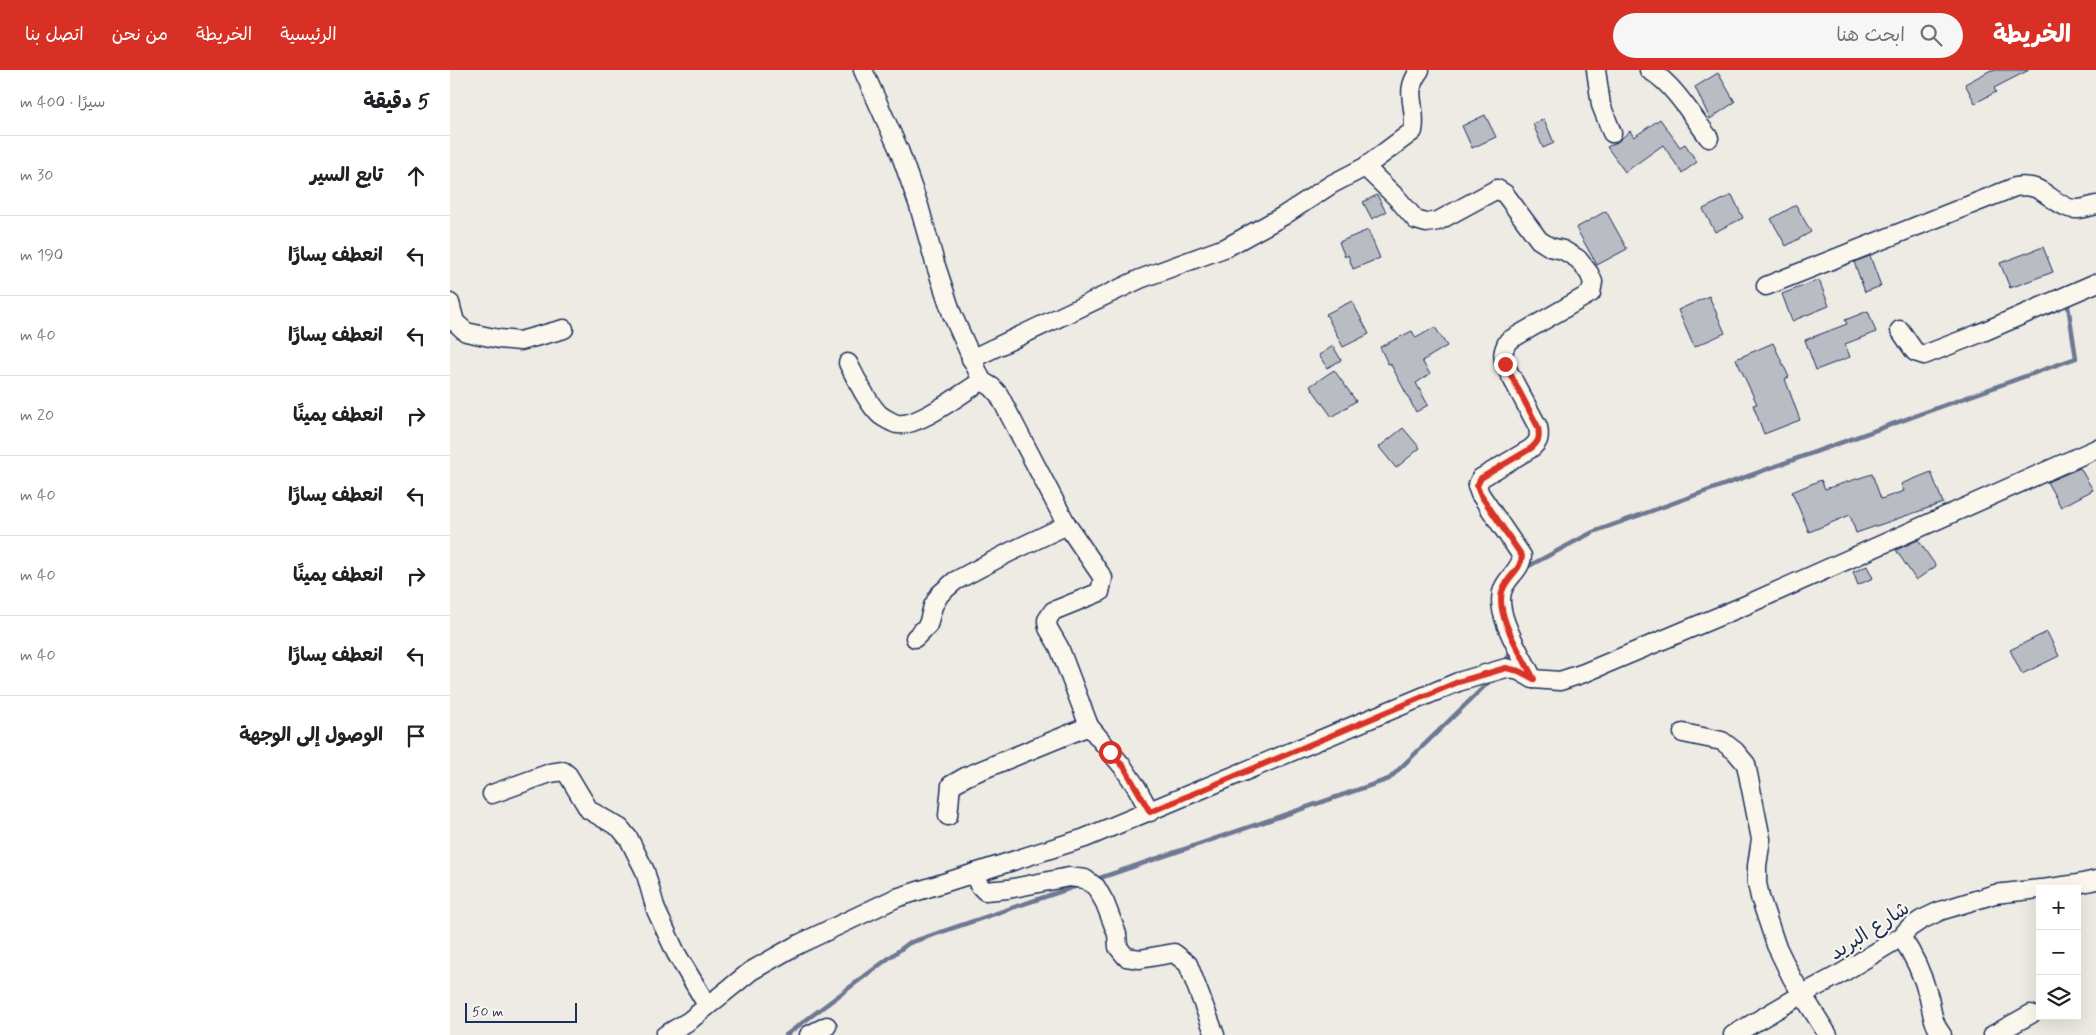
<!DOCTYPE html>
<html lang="ar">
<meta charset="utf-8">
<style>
body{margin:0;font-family:Mynerve,"Playpen Sans Arabic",sans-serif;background:#f6f6f6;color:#202124;direction:rtl}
.controls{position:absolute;right:15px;bottom:15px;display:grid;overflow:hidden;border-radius:0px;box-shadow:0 5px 20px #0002}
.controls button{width:45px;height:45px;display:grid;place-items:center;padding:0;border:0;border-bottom:1px solid #e0e0e0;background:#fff;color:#202124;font:25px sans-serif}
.scale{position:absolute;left:15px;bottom:12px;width:112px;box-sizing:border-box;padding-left:5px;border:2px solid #1b2f5e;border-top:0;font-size:14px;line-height:18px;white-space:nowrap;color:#1b2f5e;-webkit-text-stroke:4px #fbf7ec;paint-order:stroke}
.stop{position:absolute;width:15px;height:15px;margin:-11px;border:4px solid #d93025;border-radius:50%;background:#fff}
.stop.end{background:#d93025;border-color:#fff;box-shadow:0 1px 5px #0008}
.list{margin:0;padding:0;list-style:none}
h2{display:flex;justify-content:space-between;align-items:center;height:65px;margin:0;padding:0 20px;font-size:21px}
h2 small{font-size:16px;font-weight:400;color:#757577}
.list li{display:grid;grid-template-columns:32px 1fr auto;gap:15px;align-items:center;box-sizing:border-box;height:80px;padding:0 20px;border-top:1px solid #e0e0e0}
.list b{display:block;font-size:19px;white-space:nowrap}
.list em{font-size:16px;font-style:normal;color:#757577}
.icon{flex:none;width:28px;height:28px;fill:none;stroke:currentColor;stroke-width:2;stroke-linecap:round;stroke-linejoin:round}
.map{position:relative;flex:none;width:1646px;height:965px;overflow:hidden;direction:ltr}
header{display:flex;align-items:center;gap:30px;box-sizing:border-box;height:70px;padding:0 25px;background:#d93025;color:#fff}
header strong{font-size:24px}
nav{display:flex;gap:28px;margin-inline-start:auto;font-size:18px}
.search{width:350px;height:45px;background:#f6f6f6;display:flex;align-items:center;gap:12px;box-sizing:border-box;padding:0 18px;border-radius:28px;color:#757577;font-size:19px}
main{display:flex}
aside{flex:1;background:#fff}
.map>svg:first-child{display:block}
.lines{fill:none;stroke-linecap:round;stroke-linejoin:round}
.stream{stroke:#6d7892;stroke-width:4.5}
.building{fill:#b9bcc3;stroke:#1b2f5e}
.street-casing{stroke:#1b2f5e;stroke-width:21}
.street{stroke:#fbf7ec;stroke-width:18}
.route{stroke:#d93025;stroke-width:6}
.labels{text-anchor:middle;stroke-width:4;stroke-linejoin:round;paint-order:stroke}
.street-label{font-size:20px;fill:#1b2f5e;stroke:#fbf7ec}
</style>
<header>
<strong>الخريطة</strong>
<div class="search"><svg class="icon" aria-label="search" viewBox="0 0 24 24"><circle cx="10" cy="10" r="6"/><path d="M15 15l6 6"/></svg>ابحث هنا</div>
<nav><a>الرئيسية</a><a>الخريطة</a><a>من نحن</a><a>اتصل بنا</a></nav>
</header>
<main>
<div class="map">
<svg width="1646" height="965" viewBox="0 0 1646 965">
<rect width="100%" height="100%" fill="#eeebe4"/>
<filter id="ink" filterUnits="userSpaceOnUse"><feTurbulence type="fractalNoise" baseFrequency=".02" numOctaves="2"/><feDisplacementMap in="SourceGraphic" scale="10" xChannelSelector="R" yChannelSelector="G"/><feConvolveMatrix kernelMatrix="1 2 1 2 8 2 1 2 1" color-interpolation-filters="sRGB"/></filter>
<g filter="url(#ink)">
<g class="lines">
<!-- stream -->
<g class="stream">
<polyline points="1075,498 1143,462 1626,288 1617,229"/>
<polyline points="1054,594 1063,579"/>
<polyline points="644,810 939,709 1043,608"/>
<polyline points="336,965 459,873 630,815"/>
</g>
</g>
<!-- building -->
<g class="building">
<polygon points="1541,0 1579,0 1544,18 1546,22 1525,33 1515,14"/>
<polygon points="1268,3 1285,32 1260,49 1245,17"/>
<polygon points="1035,45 1046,67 1022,78 1012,56"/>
<polygon points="1094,49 1104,73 1093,78 1083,54"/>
<polygon points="1210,49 1230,77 1235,74 1247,92 1232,103 1213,75 1175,102 1157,77 1166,73 1180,61 1184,67"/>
<polygon points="927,125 936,142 922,149 913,132"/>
<polygon points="1282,125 1293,148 1265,162 1253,139"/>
<polygon points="1346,135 1361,162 1336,176 1321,149"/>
<polygon points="1156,141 1177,179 1147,195 1126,158"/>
<polygon points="918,160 930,188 903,199 898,185 895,187 889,172"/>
<polygon points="1593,177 1603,202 1560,218 1550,193"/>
<polygon points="1420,186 1431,216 1415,222 1404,192"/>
<polygon points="1369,210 1379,236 1342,251 1332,224"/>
<polygon points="1259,226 1275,263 1244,277 1228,240"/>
<polygon points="902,231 919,264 893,277 876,244"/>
<polygon points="1418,241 1426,262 1395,274 1400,287 1366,300 1355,270 1397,254 1395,250"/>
<polygon points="985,257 997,276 972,291 980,304 966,313 978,335 966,342 940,293 938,294 930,277 962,261 966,268"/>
<polygon points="1323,273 1339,307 1335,309 1350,350 1314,364 1303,335 1307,334 1286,289"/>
<polygon points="883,276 891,290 877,298 869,285"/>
<polygon points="884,300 906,331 882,347 860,316"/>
<polygon points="953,358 970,378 946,398 929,377"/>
<polygon points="1630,398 1643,420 1611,437 1597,412"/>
<polygon points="1481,402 1493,433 1406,463 1400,445 1359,462 1342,422 1371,410 1375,419 1422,404 1431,429 1454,421 1451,414"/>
<polygon points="1468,470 1486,496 1466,510 1446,480"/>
<polygon points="1417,496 1423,508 1408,515 1403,502"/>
<polygon points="1597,562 1609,586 1572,604 1560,580"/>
</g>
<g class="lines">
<defs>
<g id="street">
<polyline points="413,0 449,80 469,136 485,193 502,244 532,311 542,317 549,325 617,455 653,508 650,522 603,541 597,550 598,558 609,577 639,656 673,697 687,718 700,742"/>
<polyline points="1146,0 1151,35 1162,63"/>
<path d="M1199 0C1222 12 1243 47 1259 68"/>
<path d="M915 97 947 128 966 150 976 153 988 151 1047 119 1055 124 1089 170 1100 177 1113 180 1128 189 1139 203 1143 212 1141 223 1058 271C1053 280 1052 285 1055 295L1088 357C1090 368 1089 372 1080 379L1031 408 1027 416 1030 424 1072 486C1071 500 1058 506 1053 519 1043 543 1073 587 1083 609"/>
<path d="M1316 216 1565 117C1592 112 1597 130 1619 138 1627 141 1638 137 1646 135"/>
<polyline points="0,233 5,252 16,262 49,269 70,271 114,259"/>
<polyline points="1450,260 1465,282 1474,285 1528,264 1646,213"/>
<path d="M521 289 690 209 777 177 833 146 882 114 915 97 963 61C968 36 952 23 970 0"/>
<path d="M398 293C406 308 417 333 430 345 434 348 443 353 447 354 468 358 513 322 532 311"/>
<polyline points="465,568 478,555 483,536 490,524 505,511 560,482 617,455"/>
<polyline points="1233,663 1272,671 1285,681 1296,694 1311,769 1307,796 1307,813 1310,827 1326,875 1342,908 1378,965"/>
<polyline points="42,724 100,703 113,701 118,705 139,740 170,758 179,769 195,801 206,840 226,883 257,935"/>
<polyline points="498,746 501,715 517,706 639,656"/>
<polyline points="524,803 529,815 535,821 558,819 619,807 635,809 646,817 655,833 667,864 668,877 676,887 690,889 724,883 738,894 765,965"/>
<polyline points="1593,819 1628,814 1646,810"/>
<path d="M1451 867C1464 885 1473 906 1479 928 1482 942 1483 954 1492 965"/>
<polyline points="215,965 239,951 301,901 345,876 446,828 635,768 1008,612 1056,598 1069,601 1083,609 1110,611 1134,603 1296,535 1646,379"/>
<polyline points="359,965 377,956"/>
<polyline points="1283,965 1353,924 1392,903 1451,867 1459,858 1471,850 1490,841 1545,824 1590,819"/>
<polyline points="1543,965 1581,944"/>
</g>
</defs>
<!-- street casing -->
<use href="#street" class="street-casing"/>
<!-- street -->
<use href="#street" class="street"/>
</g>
</g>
<g class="lines" filter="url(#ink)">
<!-- route -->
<path class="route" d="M660 682 674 697 700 742 1008 612 1056 598 1069 601 1084 609C1073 587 1043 543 1053 519 1058 506 1071 500 1072 486L1030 424 1027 416 1031 408 1080 379C1089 372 1090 368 1088 357L1055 294"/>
</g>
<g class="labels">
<!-- street labels -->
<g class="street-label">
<text transform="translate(1419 860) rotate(-33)" y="7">شارع البريد</text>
</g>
</g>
</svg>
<div class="controls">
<button>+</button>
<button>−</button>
<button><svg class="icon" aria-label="layers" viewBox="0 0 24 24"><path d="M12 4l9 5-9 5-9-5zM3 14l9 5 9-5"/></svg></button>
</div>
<div class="scale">50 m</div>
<div class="stop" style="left:660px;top:682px"></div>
<div class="stop end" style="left:1055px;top:294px"></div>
</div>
<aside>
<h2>5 دقيقة<small>سيرًا · 400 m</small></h2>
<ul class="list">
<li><svg class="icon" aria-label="ahead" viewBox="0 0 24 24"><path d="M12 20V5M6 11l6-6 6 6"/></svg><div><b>تابع السير</b></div><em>30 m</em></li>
<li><svg class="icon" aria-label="left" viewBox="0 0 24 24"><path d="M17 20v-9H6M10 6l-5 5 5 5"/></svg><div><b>انعطف يسارًا</b></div><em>190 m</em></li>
<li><svg class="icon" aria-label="left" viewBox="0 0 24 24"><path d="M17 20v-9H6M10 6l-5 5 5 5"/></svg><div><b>انعطف يسارًا</b></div><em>40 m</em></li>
<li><svg class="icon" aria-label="right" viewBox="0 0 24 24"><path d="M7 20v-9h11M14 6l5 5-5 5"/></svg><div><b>انعطف يمينًا</b></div><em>20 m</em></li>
<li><svg class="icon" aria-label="left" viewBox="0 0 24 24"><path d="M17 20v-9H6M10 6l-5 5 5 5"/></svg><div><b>انعطف يسارًا</b></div><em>40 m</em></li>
<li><svg class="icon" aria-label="right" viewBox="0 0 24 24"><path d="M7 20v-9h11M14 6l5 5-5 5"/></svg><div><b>انعطف يمينًا</b></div><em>40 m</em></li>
<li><svg class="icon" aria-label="left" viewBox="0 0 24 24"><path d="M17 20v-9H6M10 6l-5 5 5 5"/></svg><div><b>انعطف يسارًا</b></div><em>40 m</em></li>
<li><svg class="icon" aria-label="arrive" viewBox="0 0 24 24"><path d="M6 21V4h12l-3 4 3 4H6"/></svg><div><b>الوصول إلى الوجهة</b></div></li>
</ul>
</aside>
</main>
